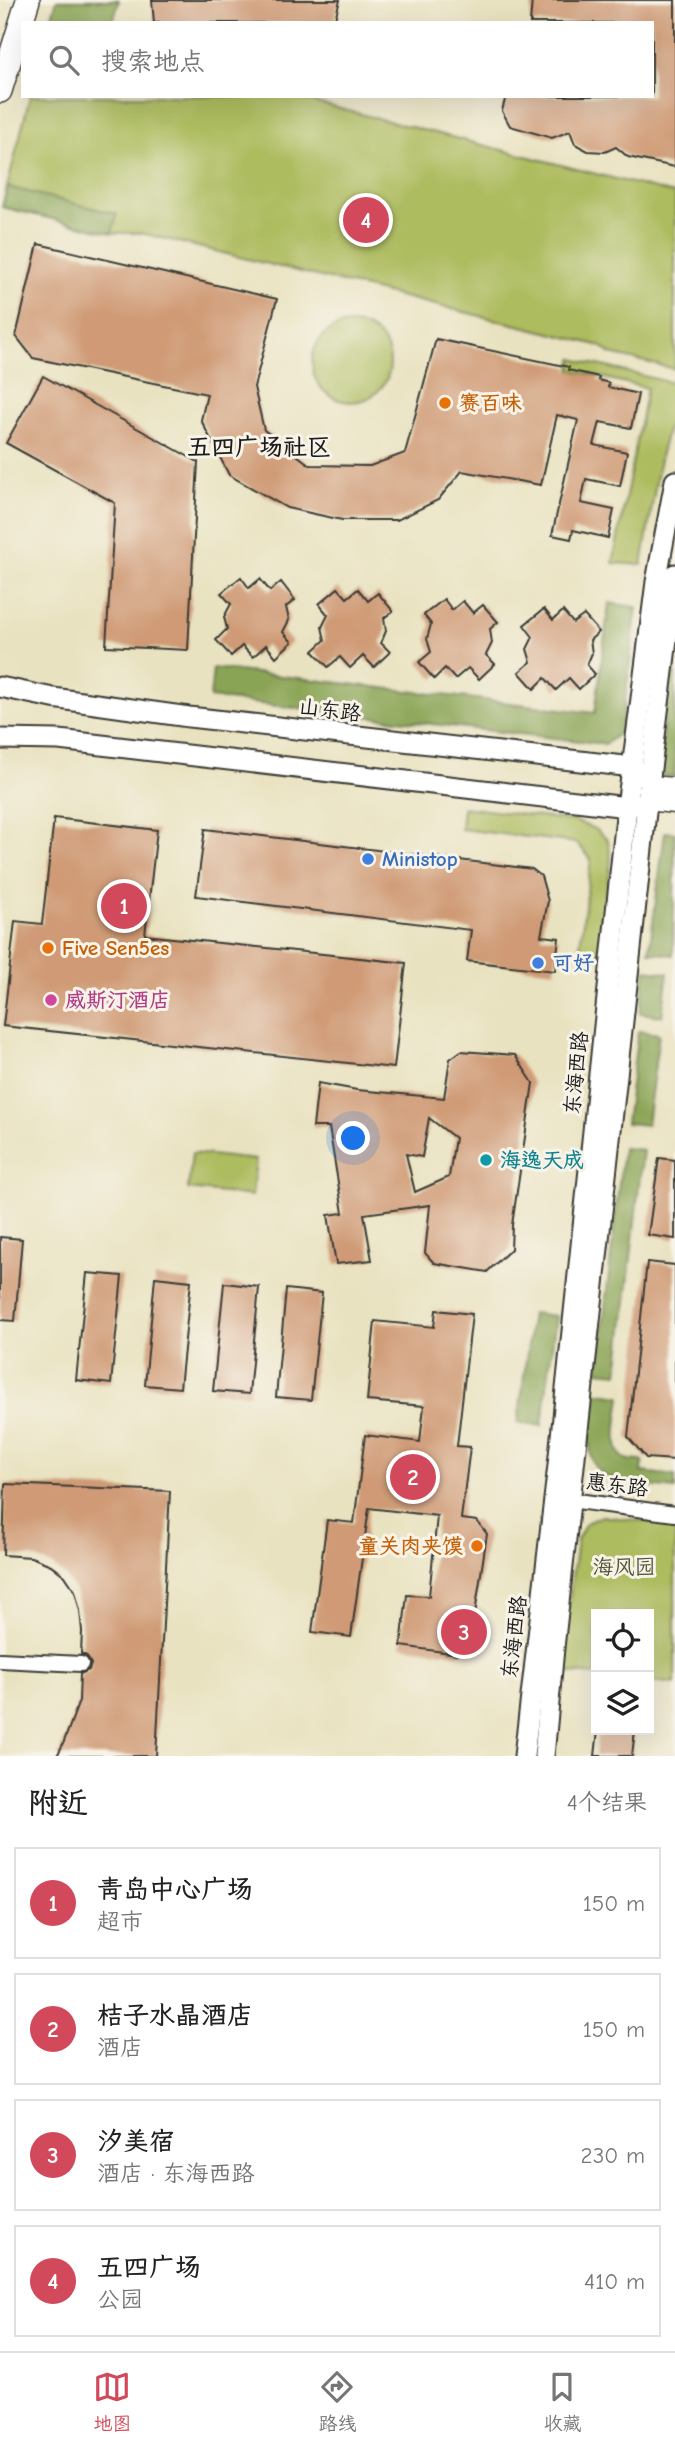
<!DOCTYPE html>
<html lang="zh">
<meta charset="utf-8">
<style>
body{margin:0;font-family:"Comic Neue","LXGW WenKai TC",sans-serif;background:#f6f6f6;color:#222}
.controls{position:absolute;right:21px;bottom:21px;display:grid;overflow:hidden;border-radius:0px;box-shadow:0 7px 28px #0002}
.controls button{width:63px;height:63px;display:grid;place-items:center;padding:0;border:0;border-bottom:2px solid #e0e0e0;background:#fff;color:#222;font:35px sans-serif}
.you{position:absolute;left:354px;top:1139px;width:24px;height:24px;margin:-18px;border:5px solid #fff;border-radius:50%;background:#1a73e8;box-shadow:0 0 0 10px #1a73e833}
.badge{display:grid;place-items:center;width:46px;height:46px;border-radius:50%;background:#d1495b;color:#fff;font-size:23px;font-weight:700}
.pin{position:absolute;translate:-50% -50%;border:4px solid #fff;box-shadow:0 2px 7px #0006}
.list{margin:0;padding:0;list-style:none}
h2{display:flex;justify-content:space-between;align-items:center;height:91px;margin:0;padding:0 28px;font-size:30px}
h2 small{font-size:23px;font-weight:400;color:#767676}
.list li{display:grid;grid-template-columns:46px 1fr auto;gap:21px;align-items:center;box-sizing:border-box;height:112px;margin:0 14px 14px;padding:0 14px;border:2px solid #e0e0e0;border-radius:0px}
.list b{display:block;font-size:26px;white-space:nowrap}
.list p{margin:0;font-size:23px;white-space:nowrap;color:#767676}
.list em{font-size:23px;font-style:normal;color:#767676}
.icon{flex:none;width:38px;height:38px;fill:none;stroke:currentColor;stroke-width:2;stroke-linecap:round;stroke-linejoin:round}
.map{position:relative;flex:none;width:675px;height:1756px;overflow:hidden}
.search{position:absolute;background:#fff;box-shadow:0 7px 28px #0002;left:21px;right:21px;top:21px;height:77px;display:flex;align-items:center;gap:18px;box-sizing:border-box;padding:0 24px;border-radius:0px;color:#767676;font-size:26px}
.sheet{height:595px;background:#fff}
nav{display:flex;justify-content:space-around;align-items:center;box-sizing:border-box;height:98px;border-top:2px solid #e0e0e0;background:#fff;font-size:19px;color:#767676}
nav a{display:grid;justify-items:center;gap:4px}
nav .on{color:#d1495b}
.map>svg:first-child{display:block}
.green{fill:#adbc5e;stroke:#646c3d;stroke-width:2}
.forest{fill:#8aa455;stroke:#536038;stroke-width:2}
.building{fill:#cf9a75;fill-rule:evenodd}
.lines{fill:none;stroke-linecap:round;stroke-linejoin:round}
.minor-casing{stroke:#3b3a35;stroke-width:18}
.tertiary-casing{stroke:#3b3a35;stroke-width:21}
.secondary-casing{stroke:#3b3a35;stroke-width:23}
.primary-casing{stroke:#3b3a35;stroke-width:26}
.minor{stroke:#fff;stroke-width:14}
.tertiary{stroke:#fff;stroke-width:18}
.secondary{stroke:#fff;stroke-width:19}
.primary{stroke:#fff;stroke-width:23}
.food-dot{fill:#e8710a;stroke:#f7f3e8;stroke-width:2.5}
.shop-dot{fill:#3f7fe0;stroke:#f7f3e8;stroke-width:2.5}
.hotel-dot{fill:#d1479c;stroke:#f7f3e8;stroke-width:2.5}
.culture-dot{fill:#0f9aa8;stroke:#f7f3e8;stroke-width:2.5}
.labels{text-anchor:middle;stroke-width:6;stroke-linejoin:round;paint-order:stroke}
.food-label{font-size:21px;font-weight:bold;fill:#c56008;stroke:#f7f3e8;text-anchor:start}
.street-label{font-size:21px;fill:#1c1c1c;stroke:#f7f3e8}
.shop-label{font-size:21px;font-weight:bold;fill:#366cbe;stroke:#f7f3e8;text-anchor:start}
.hotel-label{font-size:21px;font-weight:bold;fill:#b23c85;stroke:#f7f3e8;text-anchor:start}
.culture-label{font-size:21px;font-weight:bold;fill:#0d838f;stroke:#f7f3e8;text-anchor:start}
.park-label{font-size:21px;fill:#4f5433;stroke:#f7f3e8}
.quarter-label{font-size:24px;font-weight:bold;fill:#1c1c1c;stroke:#f7f3e8}
</style>
<div class="map">
<svg width="675" height="1756" viewBox="0 0 675 1756">
<rect width="100%" height="100%" fill="#f7f3e8"/>
<filter id="ink" filterUnits="userSpaceOnUse"><feTurbulence type="fractalNoise" baseFrequency=".0143" numOctaves="2"/><feDisplacementMap in="SourceGraphic" scale="14" xChannelSelector="R" yChannelSelector="G"/><feConvolveMatrix kernelMatrix="1 2 1 2 8 2 1 2 1" color-interpolation-filters="sRGB"/></filter>
<filter id="wash" filterUnits="userSpaceOnUse"><feTurbulence type="fractalNoise" baseFrequency=".00686" numOctaves="4" result="noise"/><feDisplacementMap in="SourceGraphic" scale="28" xChannelSelector="R" yChannelSelector="G"/><feGaussianBlur stdDeviation="1.57" result="paint"/><feColorMatrix in="noise" values="0 0 0 0 0 0 0 0 0 0 0 0 0 0 0 0 0 1.4 0 .05"/><feComposite in="paint" operator="in"/></filter>
<g filter="url(#wash)">
<rect width="100%" height="100%" fill="#e9e2c0"/>
<!-- green -->
<g class="green">
<polygon points="30,96 290,96 675,194 675,369 611,354 601,346 554,334 141,233 112,233 2,207"/>
<circle cx="351" cy="363" r="39"/>
<polygon points="573,359 673,383 675,403 661,453 642,565 613,563 647,388 571,370"/>
<polygon points="463,807 575,821 595,829 608,840 611,859 599,956 579,953 591,859 577,843 461,829"/>
<polygon points="192,1153 256,1160 252,1196 188,1189"/>
<polygon points="601,1516 675,1525 675,1684 649,1681 649,1614 596,1614 596,1675 560,1672 577,1540 586,1523"/>
</g>
<!-- forest -->
<g class="forest">
<polygon points="57,0 119,0 113,23 69,23 51,19"/>
<polygon points="8,187 117,214 112,233 2,207"/>
<polygon points="609,603 637,607 621,732 605,744 210,698 213,668 595,713"/>
<polygon points="675,618 675,777 658,775"/>
<polygon points="665,832 675,833 673,955 649,952"/>
<polygon points="646,970 668,973 662,1016 640,1013"/>
<polygon points="638,1031 659,1034 647,1125 626,1123"/>
<polygon points="623,1148 643,1150 618,1373 598,1371"/>
<polygon points="532,1313 556,1316 542,1426 518,1423"/>
<path d="M593 1392 621 1396C620 1410 609 1453 626 1459 631 1461 638 1461 643 1461L642 1472 675 1476V1489C590 1480 583 1481 593 1392Z"/>
</g>
<g id="blocks">
<!-- building -->
<g class="building">
<polygon points="152,0 340,0 334,23 154,23"/>
<polygon points="532,0 675,0 675,167 628,157 616,147 605,152 588,151 575,144 570,131 552,138 510,126 502,111 506,96 652,96 652,23 530,23"/>
<polygon points="38,244 277,299 254,387 264,430 310,465 370,466 405,453 436,339 569,367 568,370 599,377 598,380 609,383 608,387 638,394 631,428 600,422 594,445 627,452 620,486 586,479 581,503 614,510 608,538 573,530 571,539 552,535 578,420 557,415 541,485 462,471 438,500 397,520 342,520 287,508 229,475 201,420 207,394 33,358 16,336"/>
<polygon points="43,376 198,462 188,650 106,646 115,503 6,443"/>
<polygon points="241,577 249,588 260,579 270,591 281,582 295,600 286,607 289,620 283,632 292,642 276,657 266,645 253,657 242,646 231,656 216,640 227,629 224,617 231,604 221,593"/>
<polygon points="338,588 347,598 358,589 368,601 378,593 393,611 384,618 386,631 381,643 390,652 374,667 363,656 350,668 340,657 328,667 313,651 325,640 322,627 328,615 319,604"/>
<polygon points="444,599 452,610 463,601 473,613 483,605 498,622 490,629 492,643 486,655 495,664 479,679 468,668 455,679 445,668 434,679 419,662 431,652 427,639 431,624 424,615"/>
<polygon points="544,609 553,620 563,611 573,623 584,615 599,632 590,640 592,653 587,665 595,674 579,689 569,678 556,690 545,678 534,689 519,672 531,662 527,649 533,637 524,625"/>
<polygon points="54,818 157,830 145,935 406,963 394,1068 3,1026 15,921 42,924"/>
<polygon points="205,829 532,869 541,876 548,901 541,936 559,938 555,971 467,961 471,930 196,896"/>
<path d="M461 1051 515 1055 533 1083 512 1225 511 1249 487 1272 434 1263 425 1253 430 1205 364 1214 372 1260 336 1264 328 1215 343 1213 329 1127H313L318 1083 357 1090 444 1098 450 1059ZM429 1118 455 1138 449 1177 415 1192 406 1154 422 1157Z"/>
<polygon points="659,1158 675,1160 675,1239 648,1235"/>
<polygon points="0,1237 22,1239 15,1321 0,1320"/>
<polygon points="647,1262 675,1265 675,1460 646,1458 628,1437"/>
<polygon points="87,1273 122,1276 111,1384 76,1380"/>
<polygon points="155,1277 191,1281 180,1388 145,1385"/>
<polygon points="224,1283 259,1287 249,1394 213,1391"/>
<polygon points="286,1289 322,1293 311,1400 276,1397"/>
<polygon points="436,1310 472,1314 457,1446 470,1447 461,1519 477,1521 487,1534 470,1647 457,1654 401,1646 407,1595 429,1596 437,1516 369,1508 351,1637 312,1632 327,1520 354,1523 365,1435 420,1442 424,1406 367,1401 375,1321 434,1327"/>
<polygon points="5,1484 170,1491 156,1756 57,1756 63,1744 79,1701 80,1674 89,1670 91,1664 87,1656 81,1654 82,1631 80,1611 75,1591 65,1576 51,1565 31,1557 3,1555"/>
<polygon points="598,1730 635,1730 632,1756 595,1756"/>
</g>
</g>
</g>
<g filter="url(#ink)">
<use href="#blocks" fill-opacity="0" stroke="#3b3a35" stroke-width="2"/>
<g class="lines">
<defs>
<g id="minor">
<polyline points="562,1499 675,1514"/>
<polyline points="0,1660 81,1664"/>
</g>
<g id="tertiary">
<polyline points="649,785 675,787"/>
<polyline points="647,801 675,804"/>
</g>
<g id="secondary">
<polyline points="0,687 53,698 189,717 633,767 641,776"/>
<polyline points="0,739 59,740 627,807 638,804"/>
<polyline points="524,1756 558,1465 627,807 656,582 675,481"/>
<polyline points="544,1756 554,1648 649,785 675,574"/>
</g>
<polyline id="primary" points="0,91 28,0"/>
</defs>
<!-- minor casing -->
<use href="#minor" class="minor-casing"/>
<!-- tertiary casing -->
<use href="#tertiary" class="tertiary-casing"/>
<!-- secondary casing -->
<use href="#secondary" class="secondary-casing"/>
<!-- primary casing -->
<use href="#primary" class="primary-casing"/>
<!-- minor -->
<use href="#minor" class="minor"/>
<!-- tertiary -->
<use href="#tertiary" class="tertiary"/>
<!-- secondary -->
<use href="#secondary" class="secondary"/>
<!-- primary -->
<use href="#primary" class="primary"/>
</g>
</g>
<!-- markers -->
<g class="food-dot">
<circle cx="445" cy="403" r="7"/>
<circle cx="48" cy="948" r="7"/>
<circle cx="477" cy="1546" r="7"/>
</g>
<g class="shop-dot">
<circle cx="368" cy="859" r="7"/>
<circle cx="538" cy="963" r="7"/>
</g>
<circle class="hotel-dot" cx="51" cy="1000" r="7"/>
<circle class="culture-dot" cx="486" cy="1160" r="7"/>
<g class="labels">
<!-- food labels -->
<g class="food-label">
<text x="459" y="410">赛百味</text>
<text x="62" y="955">Five Sen5es</text>
<text x="463" y="1553" text-anchor="end">童关肉夹馍</text>
</g>
<!-- street labels -->
<g class="street-label">
<text transform="translate(330 710) rotate(7)" y="7">山东路</text>
<text transform="translate(576 1073) rotate(-84)" y="7">东海西路</text>
<text transform="translate(617 1485) rotate(7)" y="7">惠东路</text>
<text transform="translate(514 1637) rotate(-83)" y="7">东海西路</text>
</g>
<!-- shop labels -->
<g class="shop-label">
<text x="382" y="866">Ministop</text>
<text x="552" y="970">可好</text>
</g>
<!-- hotel labels -->
<g class="hotel-label">
<text x="65" y="1007">威斯汀酒店</text>
</g>
<!-- culture labels -->
<g class="culture-label">
<text x="500" y="1167">海逸天成</text>
</g>
<!-- park labels -->
<g class="park-label">
<text x="624" y="1574">海风园</text>
</g>
<!-- quarter labels -->
<g class="quarter-label">
<text x="259" y="455">五四广场社区</text>
</g>
</g>
</svg>
<div class="controls">
<button><svg class="icon" aria-label="locate" viewBox="0 0 24 24"><circle cx="12" cy="12" r="6"/><path d="M12 2v4M12 18v4M2 12h4M18 12h4"/></svg></button>
<button><svg class="icon" aria-label="layers" viewBox="0 0 24 24"><path d="M12 4l9 5-9 5-9-5zM3 14l9 5 9-5"/></svg></button>
</div>
<div class="you"></div>
<div class="pin badge" style="left:124px;top:906px">1</div>
<div class="pin badge" style="left:413px;top:1477px">2</div>
<div class="pin badge" style="left:464px;top:1632px">3</div>
<div class="pin badge" style="left:366px;top:220px">4</div>
<div class="search"><svg class="icon" aria-label="search" viewBox="0 0 24 24"><circle cx="10" cy="10" r="6"/><path d="M15 15l6 6"/></svg>搜索地点</div>
</div>
<section class="sheet">
<h2>附近<small>4个结果</small></h2>
<ul class="list">
<li><span class="badge">1</span><div><b>青岛中心广场</b><p>超市</p></div><em>150 m</em></li>
<li><span class="badge">2</span><div><b>桔子水晶酒店</b><p>酒店</p></div><em>150 m</em></li>
<li><span class="badge">3</span><div><b>汐美宿</b><p>酒店 · 东海西路</p></div><em>230 m</em></li>
<li><span class="badge">4</span><div><b>五四广场</b><p>公园</p></div><em>410 m</em></li>
</ul>
</section>
<nav>
<a class="on"><svg class="icon" aria-label="map" viewBox="0 0 24 24"><path d="M3 6l6-2 6 2 6-2v14l-6 2-6-2-6 2zM9 4v14M15 6v14"/></svg>地图</a>
<a><svg class="icon" aria-label="directions" viewBox="0 0 24 24"><path d="M12 3l9 9-9 9-9-9zM9 14v-3h6M13 9l2 2-2 2"/></svg>路线</a>
<a><svg class="icon" aria-label="saved" viewBox="0 0 24 24"><path d="M7 4h10v16l-5-4-5 4z"/></svg>收藏</a>
</nav>
